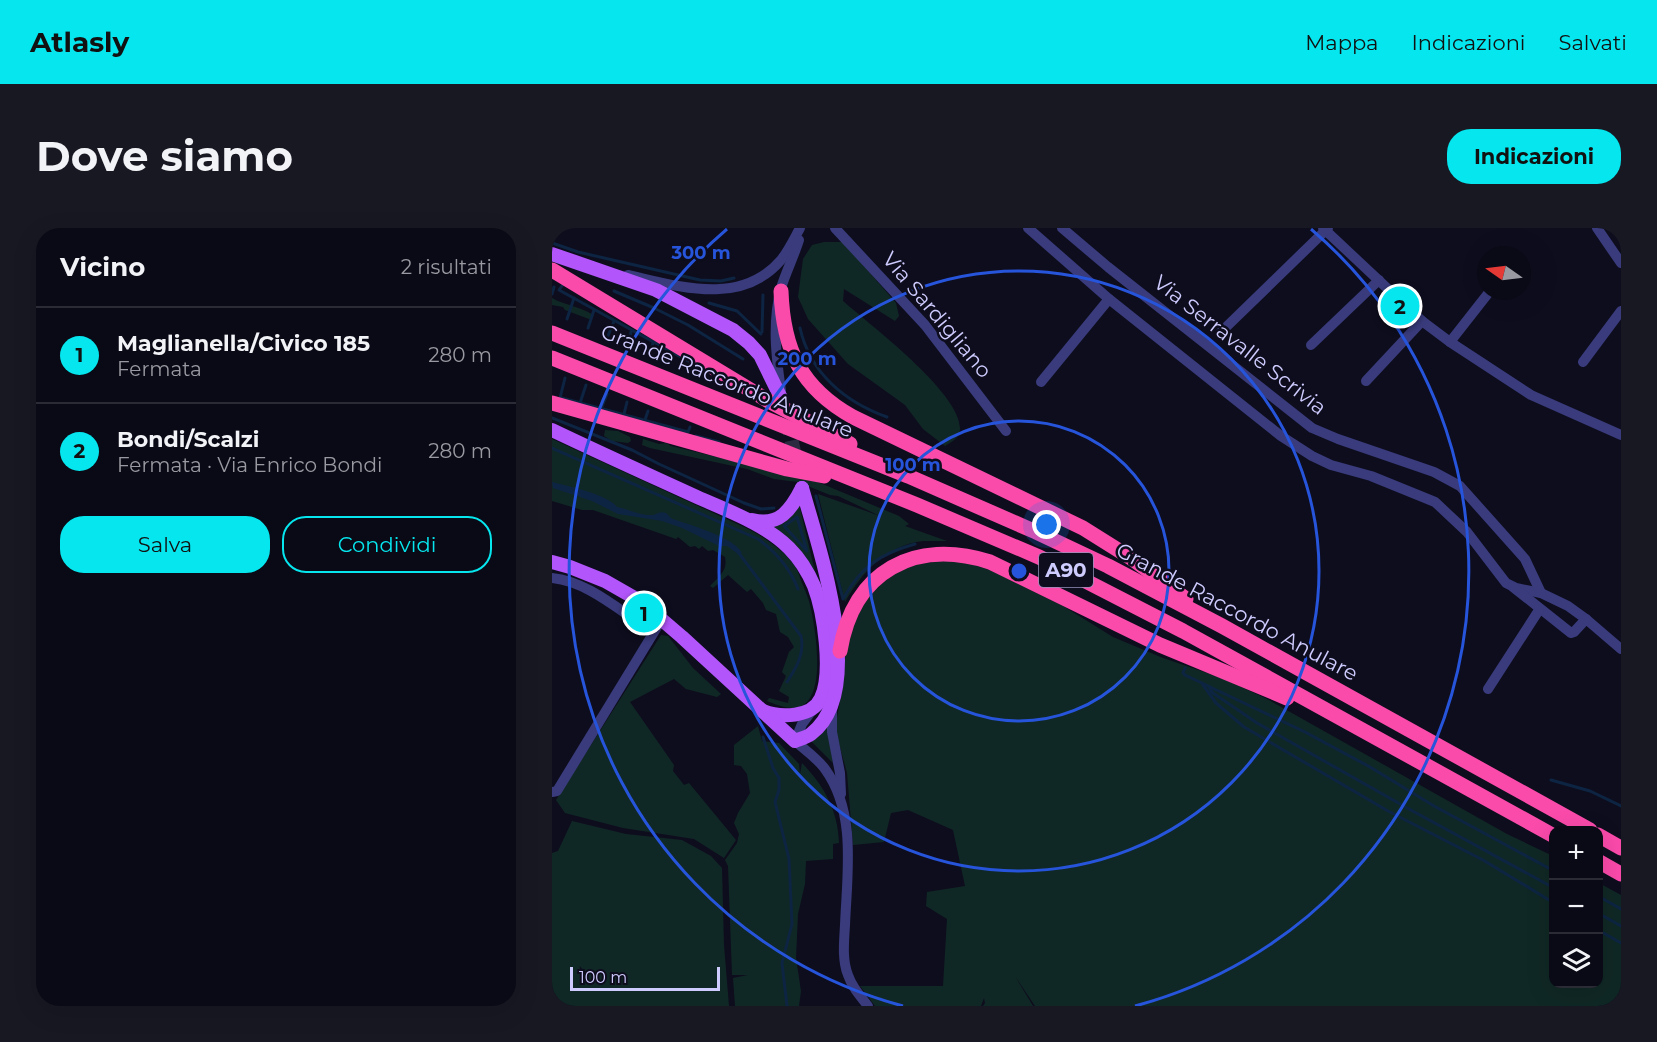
<!DOCTYPE html>
<html lang="it">
<meta charset="utf-8">
<style>
body{margin:0;font-family:Montserrat,sans-serif;background:#181823;color:#f1f3f6}
.controls{position:absolute;right:18px;bottom:18px;display:grid;overflow:hidden;border-radius:12px;box-shadow:0 6px 24px #0002}
.controls button{width:54px;height:54px;display:grid;place-items:center;padding:0;border:0;border-bottom:2px solid #2a2b35;background:#0a0a16;color:#f1f3f6;font:30px sans-serif}
.compass{position:absolute;left:925px;top:18px;width:54px;height:54px;border-radius:50%;background:#0a0a16;box-shadow:0 6px 24px #0002;rotate:284deg}
.scale{position:absolute;left:18px;bottom:15px;width:150px;box-sizing:border-box;padding-left:6px;border:3px solid #cecbfe;border-top:0;font-size:16px;line-height:21px;white-space:nowrap;color:#cecbfe;-webkit-text-stroke:4px #0e0d1e;paint-order:stroke}
.you{position:absolute;left:495px;top:297px;width:21px;height:21px;margin:-15px;border:4px solid #fff;border-radius:50%;background:#1a73e8;box-shadow:0 0 0 9px #1a73e833}
.badge{display:grid;place-items:center;width:39px;height:39px;border-radius:50%;background:#06e6ee;color:#111;font-size:20px;font-weight:700}
.pin{position:absolute;translate:-50% -50%;border:3px solid #fff;box-shadow:0 2px 6px #0006}
.list{margin:0;padding:0;list-style:none}
h2{display:flex;justify-content:space-between;align-items:center;height:78px;margin:0;padding:0 24px;font-size:26px}
h2 small{font-size:20px;font-weight:400;color:#999aa1}
.list li{display:grid;grid-template-columns:39px 1fr auto;gap:18px;align-items:center;box-sizing:border-box;height:96px;padding:0 24px;border-top:2px solid #2a2b35}
.list b{display:block;font-size:22px;white-space:nowrap}
.list p{margin:0;font-size:20px;white-space:nowrap;color:#999aa1}
.list em{font-size:20px;font-style:normal;color:#999aa1}
.actions{display:flex;gap:12px;padding:18px 24px}
.actions a{flex:1;padding:14px 0;border:2px solid #06e6ee;border-radius:24px;text-align:center;font-size:21px;color:#06e6ee}
.actions .main{background:#06e6ee;color:#111}
.icon{flex:none;width:33px;height:33px;fill:none;stroke:currentColor;stroke-width:2;stroke-linecap:round;stroke-linejoin:round}
.map{position:relative;flex:none;width:1069px;height:778px;overflow:hidden;border-radius:24px}
header{display:flex;align-items:center;gap:36px;box-sizing:border-box;height:84px;padding:0 30px;background:#06e6ee;color:#111}
header strong{font-size:28px}
nav{display:flex;gap:33px;margin-inline-start:auto;font-size:21px}
.intro{display:flex;align-items:center;justify-content:space-between;box-sizing:border-box;height:144px;padding:0 36px}
h1{margin:0;font-size:42px}
.button{padding:15px 27px;border-radius:24px;background:#06e6ee;color:#111;font-size:21px;font-weight:700}
main{display:flex;gap:36px;padding:0 36px}
aside{flex:1;background:#0a0a16;border-radius:24px;box-shadow:0 6px 24px #0002}
.map>svg:first-child{display:block}
.green{fill:#102825}
.water{fill:#0d2542}
.lines{fill:none;stroke-linecap:round;stroke-linejoin:round}
.stream{stroke:#0d2542;stroke-width:3}
.major-tunnel{stroke:#2b2a40;stroke-width:14;stroke-dasharray:14 7;stroke-linecap:butt}
.minor{stroke:#393b7c;stroke-width:10}
.major{stroke:#b255fa;stroke-width:14}
.highway{stroke:#fa4aaa;stroke-width:15}
.ring{fill:none;stroke:#2654da;stroke-width:3}
.labels{text-anchor:middle;stroke-width:5;stroke-linejoin:round;paint-order:stroke}
.shield{fill:#0e0d1e;stroke:#9492bb;stroke-width:1.5}
.shield-label{font-size:20px;font-weight:bold;fill:#cecbfe}
.street-label{font-size:21px;fill:#cecbfe;stroke:#0e0d1e}
.centre{fill:#2654da;stroke:#0e0d1e;stroke-width:3}
.ring-label{font-size:18px;text-anchor:middle;font-weight:bold;fill:#2654da;stroke:#0e0d1e;stroke-width:5;stroke-linejoin:round;paint-order:stroke}
</style>
<header>
<strong>Atlasly</strong>
<nav><a>Mappa</a><a>Indicazioni</a><a>Salvati</a></nav>
</header>
<div class="intro"><h1>Dove siamo</h1><a class="button">Indicazioni</a></div>
<main>
<aside>
<h2>Vicino<small>2 risultati</small></h2>
<ul class="list">
<li><span class="badge">1</span><div><b>Maglianella/Civico 185</b><p>Fermata</p></div><em>280 m</em></li>
<li><span class="badge">2</span><div><b>Bondi/Scalzi</b><p>Fermata · Via Enrico Bondi</p></div><em>280 m</em></li>
</ul>
<div class="actions"><a class="main">Salva</a><a>Condividi</a></div>
</aside>
<div class="map">
<svg width="1069" height="778" viewBox="0 0 1069 778">
<rect width="100%" height="100%" fill="#0e0d1e"/>
<!-- green -->
<g class="green">
<path d="M272 14H291L344 75 347 88 343 93 292 61 291 73C318 97 409 165 408 201 408 210 399 214 393 218L371 201 353 177 296 136 256 91 246 69 251 31 260 17Z"/>
<path d="M0 70C12 77 30 79 41 87L40 90 37 91 13 82 11 79 0 77Z"/>
<polygon points="53,202 66,203 78,209 79,213 76,215 60,213 52,208"/>
<path d="M0 211 194 300C209 307 240 327 246 344 249 353 254 364 257 373 263 395 275 465 250 478 239 483 225 477 215 473L217 470 236 475 237 469 227 463 234 448 230 444 237 424 242 419 236 409 228 404 224 386 214 382 211 375 199 361 195 364 176 347 161 360 158 358C167 348 176 343 173 329L161 322 156 323 150 318 147 321 143 318 138 319 126 309 124 311 41 282H30L0 273Z"/>
<path d="M91 211 107 216 114 215 119 218 261 252 347 288 357 296 353 298 395 313C387 313 379 313 371 313 335 317 310 344 293 374L266 266 328 288 286 268 278 267 246 254 222 251 195 241 98 220 90 217Z"/>
<polygon points="247,276 249,285 264,348 246,320 221,298"/>
<polygon points="403,331 438,342 511,378 561,409 611,430 670,450 715,471 955,606 1001,628 1002,756 1046,756 1047,655 1069,667 1069,778 483,778 463,748 481,778 431,778 433,775 432,770 429,778 323,778 308,758 391,758 395,691 374,678 375,664 413,658 401,602 356,582 339,585 332,614 301,617 295,545 283,501 291,455 293,413 315,367 353,338"/>
<polygon points="109,407 116,408 141,440 169,466 165,469 134,461 122,451 78,474 122,537 121,543 132,557 137,555 184,612 172,630 142,611 71,600 13,585 4,572"/>
<polygon points="273,496 275,498 281,535 259,513"/>
<path d="M206 498 210 513 227 515 247 536 248 546 250 535C272 558 286 582 287 615L281 616V631L254 633 253 656 246 686 244 730 249 763 247 778H183L181 750 196 747H180L176 638 173 632 185 615 187 606 182 595 186 585 198 565 195 546 189 538 182 537V517Z"/>
<polygon points="20,593 74,606 130,612 159,628 170,640 172,717 177,778 0,778 0,625 6,623"/>
</g>
<!-- water -->
<path class="water" d="M0 254C16 258 55 266 65 279 77 281 88 288 101 287 105 286 109 283 114 285 117 287 118 290 121 291 138 297 182 309 190 325L186 326 175 318H167L130 300 110 293 66 286 40 273 1 260Z"/>
<g class="lines">
<!-- stream -->
<g class="stream">
<polyline points="0,15 26,24 148,52 169,53 182,50"/>
<polyline points="12,55 7,62 147,139"/>
<polyline points="62,63 102,80 136,97 191,131"/>
<polyline points="0,66 2,59"/>
<polyline points="157,75 185,83 209,106"/>
<polyline points="15,91 22,70"/>
<polyline points="36,100 42,82"/>
<path d="M248 100C258 145 293 174 335 189"/>
<polyline points="210,104 211,67"/>
<polyline points="56,108 62,93"/>
<polyline points="77,116 79,104"/>
<polyline points="98,126 101,115"/>
<polyline points="8,170 13,150"/>
<polyline points="10,170 136,204 138,199"/>
<polyline points="28,175 34,157"/>
<polyline points="49,181 55,166"/>
<polyline points="72,186 75,174"/>
<polyline points="0,190 80,222 107,236 192,275 209,281 222,280"/>
<polyline points="93,192 96,183"/>
<polyline points="144,208 167,214"/>
<path d="M0 220 206 311C224 324 238 340 246 361"/>
<path d="M264 268 291 371C309 339 327 326 363 316"/>
<polyline points="245,289 232,298 255,323 245,289"/>
<path d="M186 324 249 408C253 426 244 440 235 454"/>
<polyline points="633,440 631,445 633,447 753,504 818,539 882,578 1002,643"/>
<polyline points="651,457 664,475 692,499 836,583 931,632 1002,675"/>
<polyline points="658,461 661,465 705,495 857,581 1002,660"/>
<polyline points="211,509 221,540 227,550 227,562 223,574 237,631 240,696 230,735 235,778"/>
<polyline points="999,552 1038,563 1069,578"/>
<polyline points="1046,668 1069,681"/>
<polyline points="1046,685 1069,698"/>
<polyline points="1046,702 1069,715"/>
</g>
<!-- major-tunnel -->
<polyline class="major-tunnel" points="235,192 245,237"/>
<!-- minor -->
<g class="minor">
<polyline points="283,0 373,97 454,203"/>
<polyline points="476,0 557,71 729,208 760,228 779,237 819,248 883,274 915,304 954,355 964,360 989,365"/>
<polyline points="510,0 556,39 760,200 786,211 882,244 908,258 973,331 989,365 1016,378 1034,391 1069,421"/>
<polyline points="771,0 870,93 898,114 979,167 1069,207"/>
<polyline points="1045,0 1069,35"/>
<path d="M76 47C126 58 189 79 229 32 237 22 242 11 248 0"/>
<polyline points="669,104 776,0"/>
<polyline points="898,114 938,63"/>
<polyline points="759,117 827,52"/>
<polyline points="1031,134 1069,83"/>
<polyline points="814,153 870,93"/>
<polyline points="489,154 557,71"/>
<path d="M229 163C224 128 220 95 229 60 234 44 242 28 247 12"/>
<path d="M0 350C32 353 61 377 86 394"/>
<polyline points="961,359 1019,405 1022,404 1034,391"/>
<polyline points="936,461 987,382"/>
<polyline points="280,477 280,504 288,545 289,566"/>
<path d="M261 481 250 496 243 513C253 522 265 530 273 541 305 585 295 646 293 697 292 714 290 732 296 747 300 759 308 768 316 778"/>
<polyline points="0,564 5,563 110,391"/>
</g>
<!-- major -->
<g class="major">
<polyline points="0,26 104,62 181,102 197,115 208,127 230,172"/>
<path d="M0 202C48 225 97 247 145 269 176 283 213 296 237 320 247 330 256 344 262 358 272 384 281 445 269 470 260 490 228 490 211 483"/>
<path d="M200 292C227 299 239 282 250 260"/>
<path d="M0 334 18 339 53 353 88 373 130 409 243 513C248 511 255 509 259 506 317 463 266 317 250 260"/>
</g>
<!-- highway -->
<g class="highway">
<polyline points="0,42 215,172 298,216"/>
<path d="M229 63C231 122 249 160 301 189L531 300 582 332 634 371"/>
<polyline points="0,105 356,248 484,304 556,338 670,398 1038,602"/>
<polyline points="0,130 365,277 487,329 631,403 1002,608"/>
<polyline points="0,175 235,241 272,248"/>
<path d="M288 423C301 343 363 310 438 334L608 417 735 470"/>
<polyline points="1046,607 1069,620"/>
<polyline points="1046,633 1069,646"/>
</g>
</g>
<!-- distance rings -->
<g class="ring">
<circle cx="467" cy="343" r="150"/>
<circle cx="467" cy="343" r="300"/>
<path d="M351 778A450 450 0 0 1 175 1M759 1A450 450 0 0 1 583 778"/>
</g>
<g class="labels">
<!-- shield labels -->
<rect class="shield" x="487" y="325" width="54" height="34" rx="4.5"/>
<g class="shield-label">
<text x="514" y="349">A90</text>
</g>
<!-- street labels -->
<g class="street-label">
<text transform="translate(385 87) rotate(50)" y="7">Via Sardigliano</text>
<text transform="translate(688 117) rotate(38)" y="7">Via Serravalle Scrivia</text>
<text transform="translate(175 153) rotate(22)" y="7">Grande Raccordo Anulare</text>
<text transform="translate(685 384) rotate(28)" y="7">Grande Raccordo Anulare</text>
</g>
</g>
<circle cx="467" cy="343" r="9" class="centre"/>
<g class="ring-label">
<text x="149" y="31">300 m</text>
<text x="255" y="137">200 m</text>
<text x="361" y="243">100 m</text>
</g>
</svg>
<div class="controls">
<button>+</button>
<button>−</button>
<button><svg class="icon" aria-label="layers" viewBox="0 0 24 24"><path d="M12 4l9 5-9 5-9-5zM3 14l9 5 9-5"/></svg></button>
</div>
<svg class="compass" viewBox="-18 -18 36 36"><path d="M0-13l5 13h-10z" fill="#e53935"/><path d="M0 13l5-13h-10z" fill="#999aa1"/></svg>
<div class="scale">100 m</div>
<div class="you"></div>
<div class="pin badge" style="left:92px;top:385px">1</div>
<div class="pin badge" style="left:848px;top:78px">2</div>
</div>
</main>
